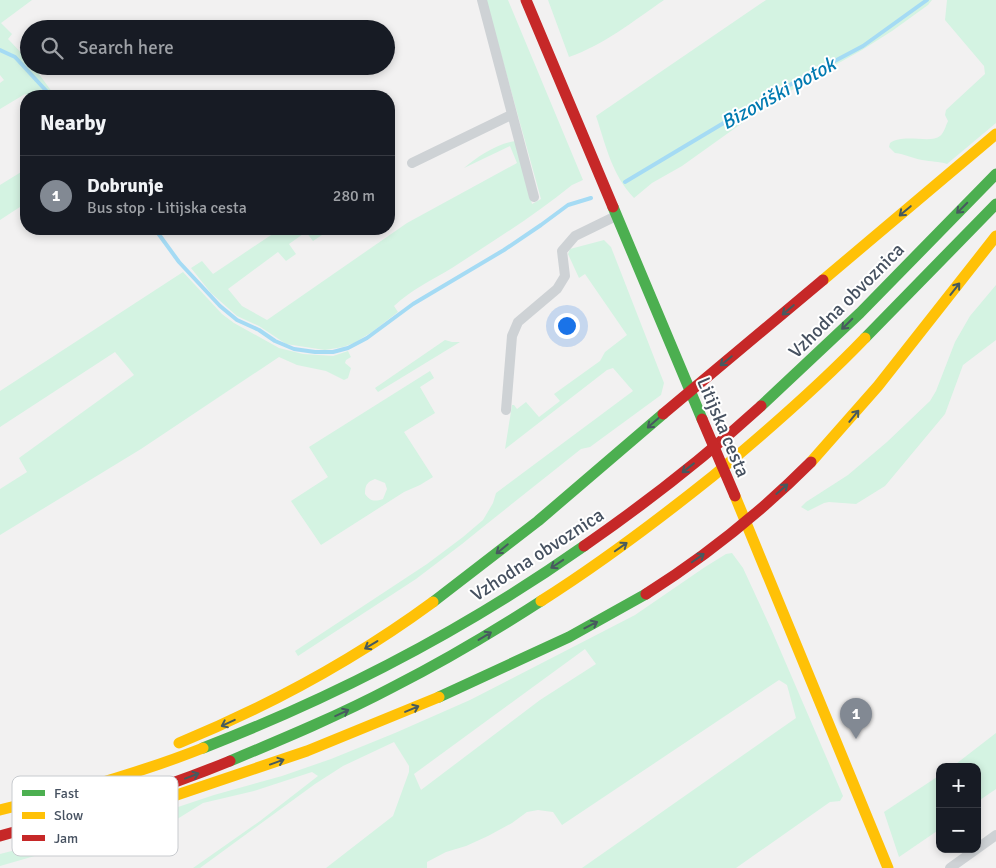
<!DOCTYPE html>
<meta charset="utf-8">
<style>
body{margin:0;font-family:Signika,sans-serif;background:#242831;color:#f1f3f6}
.controls{position:absolute;right:15px;bottom:15px;display:grid;overflow:hidden;border-radius:10px;box-shadow:0 2px 8px #0003}
.controls button{width:45px;height:45px;display:grid;place-items:center;padding:0;border:0;border-bottom:1px solid #363941;background:#171b24;color:#f1f3f6;font:25px sans-serif}
.you{position:absolute;left:566px;top:325px;width:18px;height:18px;margin:-12px;border:4px solid #fff;border-radius:50%;background:#1a73e8;box-shadow:0 0 0 8px #1a73e833}
.badge{display:grid;place-items:center;width:32px;height:32px;border-radius:50%;background:#828993;color:#fff;font-size:16px;font-weight:700}
.pin{position:absolute;translate:-50% -41px;filter:drop-shadow(0 1px 2px #0008)}
.pin::after{content:'';position:absolute;top:26px;width:18px;height:15px;background:inherit;clip-path:polygon(0 0,100% 0,50% 100%)}
.list{margin:0;padding:0;list-style:none}
h2{display:flex;justify-content:space-between;align-items:center;height:65px;margin:0;padding:0 20px;font-size:21px}
h2 small{font-size:16px;font-weight:400;color:#9ea1a6}
.list li{display:grid;grid-template-columns:32px 1fr auto;gap:15px;align-items:center;box-sizing:border-box;height:80px;padding:0 20px;border-top:1px solid #363941}
.list b{display:block;font-size:19px;white-space:nowrap}
.list p{margin:0;font-size:16px;white-space:nowrap;color:#9ea1a6}
.list em{font-size:16px;font-style:normal;color:#9ea1a6}
.icon{flex:none;width:28px;height:28px;fill:none;stroke:currentColor;stroke-width:2;stroke-linecap:round;stroke-linejoin:round}
.map{position:relative;flex:none;width:996px;height:868px;overflow:hidden}
.search{position:absolute;background:#171b24;box-shadow:0 2px 8px #0003;left:20px;top:20px;width:375px;height:55px;display:flex;align-items:center;gap:12px;box-sizing:border-box;padding:0 18px;border-radius:28px;color:#9ea1a6;font-size:19px}
.panel{position:absolute;background:#171b24;box-shadow:0 2px 8px #0003;left:20px;top:90px;width:375px;height:145px;border-radius:20px}
.map>svg:first-child{display:block}
.green{fill:#d4f3e2;fill-rule:evenodd}
.lines{fill:none;stroke-linecap:round;stroke-linejoin:round}
.stream{stroke:#a5dbf4;stroke-width:4}
.street{stroke:#ced2d5;stroke-width:10}
.fast{stroke:#4caf50;stroke-width:11}
.slow{stroke:#ffc107;stroke-width:11}
.jam{stroke:#c62828;stroke-width:11}
.jam-bridge{stroke:#c62828;stroke-width:11}
.oneway{stroke:#475a5e}
.labels{text-anchor:middle;stroke-width:4;stroke-linejoin:round;paint-order:stroke}
.street-label{font-size:19px;fill:#465160;stroke:#fff}
.water-label{font-size:20px;font-style:italic;fill:#017ab1;stroke:#fff}
.key{fill:#fff;stroke:#c8cbcf;stroke-width:1}
.key-label{font-size:14px;fill:#465160}
</style>
<div class="map">
<svg width="996" height="868" viewBox="0 0 996 868">
<rect width="100%" height="100%" fill="#f2f1f1"/>
<!-- green -->
<g class="green">
<polygon points="0,0 32,0 1,23 12,34 8,39 29,61 29,66 33,66 55,96 27,96 25,94 0,109 0,83 4,80 0,75"/>
<path d="M486 0H508L583 180 572 185C534 216 493 241 452 268 432 280 411 290 394 306L398 312 372 332 354 343 343 347 325 350 286 344 259 326 237 316 211 293 191 268 202 261 213 274 280 229H331L313 241 306 232 289 244 296 254 286 261 278 252 228 289 242 306 267 320 407 223 517 163 510 146 464 168C478 156 497 144 515 141L532 204 541 199Z"/>
<path d="M548 0H664C635 20 602 46 569 57Z"/>
<path d="M766 0H932L928 5 892 31 862 50 803 83 759 111 682 166 652 183 634 198C612 175 606 146 596 116Z"/>
<path d="M947 0H996V123L947 164C939 161 931 162 922 160 912 158 905 154 895 153L889 147 890 143C903 133 931 144 940 136 944 133 946 125 948 121L945 115 946 110 985 74 984 66 945 20Z"/>
<polygon points="26,169 26,203 0,220 0,185"/>
<polygon points="604,240 611,247 664,383 661,395 590,447 581,449 483,527 462,544 416,579 298,656 295,651 427,564 463,537 483,520 493,503 496,493 633,391 613,368 607,370 505,449 512,405 514,405 517,409 526,402 539,417 560,401 554,394 600,361 605,352 627,335 585,274 579,278 568,254 570,249"/>
<polygon points="183,272 222,314 234,323 279,348 303,354 333,356 348,351 351,357 346,360 345,363 351,368 348,378 344,380 326,371 297,365 279,357 141,449 0,535 0,489 27,472 19,458 134,375 115,352 0,427 0,391"/>
<polygon points="996,285 996,340 963,365 945,414 885,486 856,504 829,502 824,503 808,511 801,507 806,502 848,475 887,442 930,401 936,391 955,342 970,316"/>
<polygon points="445,340 452,342 460,342 378,392 375,388"/>
<path d="M430 371 434 378 420 387 435 413 404 432 433 477 420 485 404 492 321 545 291 501 328 477 309 447ZM375 479 385 483 387 489 383 499C374 502 370 501 365 494 365 485 367 482 375 479Z"/>
<path d="M732 553 743 568 772 631 843 796 840 801 830 802 736 868H582L796 718 787 685 779 680 562 825 553 812 538 810 527 812 512 823 488 836 466 846 446 852 427 862V868H326L393 816 409 772V766L394 742 343 766 315 784 200 868H193L260 821 318 776 312 772 254 791 203 803 166 826 156 821 0 866V854L157 814 214 795 282 776 331 759 395 733 470 700 635 615 705 567 726 554ZM585 649 596 664 540 700 421 790 414 774Z"/>
<polygon points="996,733 996,789 977,802 977,767 952,767"/>
<polygon points="940,775 940,829 899,857 884,812"/>
</g>
<g class="lines">
<!-- stream -->
<g class="stream">
<polyline points="0,50 15,57 51,96"/>
<polyline points="625,182 767,97 863,46 927,0"/>
<polyline points="155,229 179,262 220,306 237,320 259,330 275,341 294,349 315,352 333,352 348,348 367,338 413,304 504,250 541,225 568,205 591,198"/>
</g>
<!-- street -->
<g class="street">
<polyline points="482,0 534,197"/>
<polyline points="412,163 511,115"/>
<polyline points="506,410 512,336 518,322 557,289 565,276 562,251 575,236 616,216"/>
<polyline points="950,868 996,835"/>
</g>
<!-- fast -->
<g class="fast">
<polyline points="613,207 702,419"/>
<polyline points="865,338 996,204"/>
<polyline points="761,406 860,313 996,174"/>
<polyline points="433,602 538,521 663,414"/>
<polyline points="439,697 569,637 646,594"/>
<path d="M203 748C337 696 466 629 584 546"/>
<path d="M230 761C285 738 340 715 393 687 444 661 493 632 541 601"/>
</g>
<!-- slow -->
<g class="slow">
<polyline points="823,280 996,134"/>
<polyline points="811,462 878,386 996,236"/>
<polyline points="735,496 888,868"/>
<path d="M541 601C601 563 658 520 713 476 766 432 818 387 865 338"/>
<path d="M179 743C269 706 354 660 433 602"/>
<polyline points="156,802 307,751 439,697"/>
<path d="M0 810C69 793 137 774 203 748"/>
</g>
<!-- jam -->
<g class="jam">
<polyline points="526,0 613,207"/>
<polyline points="663,414 823,280"/>
<path d="M584 546C646 503 705 457 761 406"/>
<path d="M646 594C706 556 761 512 811 462"/>
<path d="M0 836C78 814 155 792 230 761"/>
</g>
<!-- jam-bridge -->
<polyline class="jam-bridge" points="702,419 735,496"/>
</g>
<!-- one-way arrows -->
<defs><path id="oneway-shaft" d="M-6 0H5M1.5-3L5.5 0L1.5 3" fill="none" stroke-width="1.6" stroke-linecap="round" stroke-linejoin="round" transform="scale(1.25)"/></defs>
<g class="oneway">
<use href="#oneway-shaft" transform="translate(962 208) rotate(135)"/>
<use href="#oneway-shaft" transform="translate(905 211) rotate(140)"/>
<use href="#oneway-shaft" transform="translate(955 289) rotate(-52)"/>
<use href="#oneway-shaft" transform="translate(788 310) rotate(140)"/>
<use href="#oneway-shaft" transform="translate(847 324) rotate(135)"/>
<use href="#oneway-shaft" transform="translate(726 361) rotate(141)"/>
<use href="#oneway-shaft" transform="translate(854 416) rotate(-51)"/>
<use href="#oneway-shaft" transform="translate(653 423) rotate(139)"/>
<use href="#oneway-shaft" transform="translate(688 468) rotate(142)"/>
<use href="#oneway-shaft" transform="translate(782 489) rotate(-41)"/>
<use href="#oneway-shaft" transform="translate(621 547) rotate(-35)"/>
<use href="#oneway-shaft" transform="translate(502 549) rotate(141)"/>
<use href="#oneway-shaft" transform="translate(698 558) rotate(-35)"/>
<use href="#oneway-shaft" transform="translate(557 564) rotate(146)"/>
<use href="#oneway-shaft" transform="translate(591 625) rotate(-27)"/>
<use href="#oneway-shaft" transform="translate(485 636) rotate(-31)"/>
<use href="#oneway-shaft" transform="translate(371 645) rotate(149)"/>
<use href="#oneway-shaft" transform="translate(412 709) rotate(-23)"/>
<use href="#oneway-shaft" transform="translate(342 713) rotate(-25)"/>
<use href="#oneway-shaft" transform="translate(228 723) rotate(155)"/>
<use href="#oneway-shaft" transform="translate(277 762) rotate(-20)"/>
<use href="#oneway-shaft" transform="translate(192 776) rotate(-21)"/>
</g>
<g class="labels">
<!-- street labels -->
<g class="street-label">
<text transform="translate(846 300) rotate(-45)" y="7">Vzhodna obvoznica</text>
<text transform="translate(724 427) rotate(67)" y="7">Litijska cesta</text>
<text transform="translate(537 554) rotate(-33)" y="7">Vzhodna obvoznica</text>
</g>
<!-- water labels -->
<g class="water-label">
<text transform="translate(778 93) rotate(-29)" y="7">Bizoviški potok</text>
</g>
</g>
<!-- legend -->
<rect x="12" y="776" width="166" height="80" rx="8" class="key"/>
<rect x="22" y="790" width="23" height="6" fill="#4caf50"/>
<rect x="22" y="812" width="23" height="7" fill="#ffc107"/>
<rect x="22" y="835" width="23" height="6" fill="#c62828"/>
<g class="key-label">
<text x="54" y="798">Fast</text>
<text x="54" y="820">Slow</text>
<text x="54" y="843">Jam</text>
</g>
</svg>
<div class="controls">
<button>+</button>
<button>−</button>
</div>
<div class="you"></div>
<div class="pin badge" style="left:856px;top:739px">1</div>
<div class="search"><svg class="icon" aria-label="search" viewBox="0 0 24 24"><circle cx="10" cy="10" r="6"/><path d="M15 15l6 6"/></svg>Search here</div>
<section class="panel">
<h2>Nearby<small></small></h2>
<ul class="list">
<li><span class="badge">1</span><div><b>Dobrunje</b><p>Bus stop · Litijska cesta</p></div><em>280 m</em></li>
</ul>
</section>
</div>
